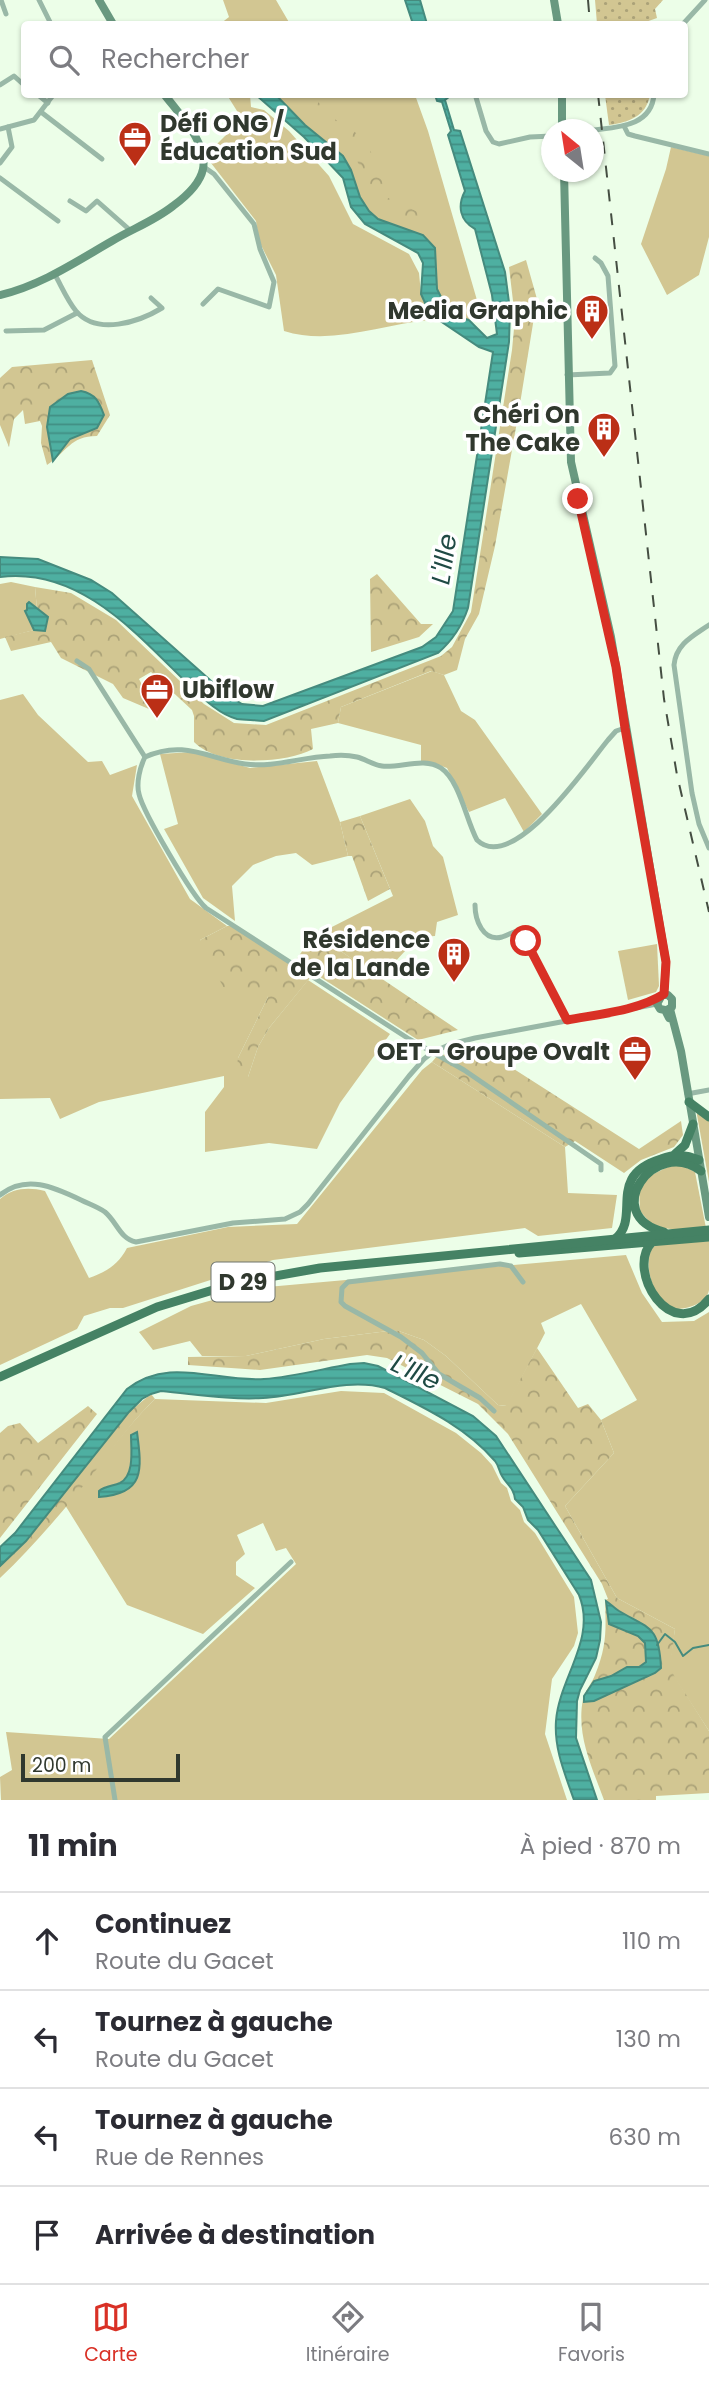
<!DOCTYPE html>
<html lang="fr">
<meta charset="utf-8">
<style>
body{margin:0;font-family:Poppins,sans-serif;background:#f2f2f3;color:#2b2b33}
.compass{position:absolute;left:541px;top:119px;width:63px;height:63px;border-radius:50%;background:#fff;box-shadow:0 2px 5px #0004;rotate:330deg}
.scale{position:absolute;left:21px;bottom:18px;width:159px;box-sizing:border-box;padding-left:7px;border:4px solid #30382e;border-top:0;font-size:19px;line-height:24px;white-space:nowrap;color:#30382e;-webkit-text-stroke:5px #fff;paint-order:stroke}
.stop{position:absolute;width:21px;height:21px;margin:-16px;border:5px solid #d93025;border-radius:50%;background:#fff}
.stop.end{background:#d93025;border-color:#fff;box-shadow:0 2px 7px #0008}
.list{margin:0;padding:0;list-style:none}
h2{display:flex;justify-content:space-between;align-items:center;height:91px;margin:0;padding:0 28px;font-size:30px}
h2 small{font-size:23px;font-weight:400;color:#7c7c81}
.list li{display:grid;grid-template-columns:46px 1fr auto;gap:21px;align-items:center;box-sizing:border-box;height:98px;padding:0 28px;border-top:2px solid #e1e1e2}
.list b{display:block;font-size:26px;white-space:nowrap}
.list p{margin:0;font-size:23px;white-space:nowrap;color:#7c7c81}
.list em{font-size:23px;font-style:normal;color:#7c7c81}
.icon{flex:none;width:38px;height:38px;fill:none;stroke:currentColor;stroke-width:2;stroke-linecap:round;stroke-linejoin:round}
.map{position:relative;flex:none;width:709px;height:1800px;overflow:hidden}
.search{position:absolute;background:#fff;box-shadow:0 2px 5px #0004;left:21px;right:21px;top:21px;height:77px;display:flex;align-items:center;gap:18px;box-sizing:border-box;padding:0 24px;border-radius:7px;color:#7c7c81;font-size:26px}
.sheet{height:483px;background:#fff}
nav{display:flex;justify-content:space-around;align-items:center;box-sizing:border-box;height:98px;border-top:2px solid #e1e1e2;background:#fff;font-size:19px;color:#7c7c81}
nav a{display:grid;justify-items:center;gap:4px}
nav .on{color:#d93025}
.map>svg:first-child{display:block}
.grass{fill:#d2c692}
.forest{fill:url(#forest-crowns)}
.park{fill:url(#park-dots)}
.water{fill:url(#water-rules);stroke:#458b7e;stroke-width:2}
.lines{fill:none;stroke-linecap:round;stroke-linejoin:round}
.stream{stroke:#458b7e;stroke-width:2}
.street{stroke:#99b8a7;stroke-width:5}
.secondary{stroke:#699980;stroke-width:8}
.primary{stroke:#458264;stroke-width:9}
.rail{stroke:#454e42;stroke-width:2;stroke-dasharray:12 12;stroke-linecap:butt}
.route{stroke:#d93025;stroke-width:9}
.labels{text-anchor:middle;stroke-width:7;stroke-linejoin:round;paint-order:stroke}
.shield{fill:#fff;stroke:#6e746d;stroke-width:2}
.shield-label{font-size:23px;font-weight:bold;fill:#30382e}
.poi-label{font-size:24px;font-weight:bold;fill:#30382e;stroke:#fff;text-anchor:end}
.water-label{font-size:26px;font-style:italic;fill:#1f4a44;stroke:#fff}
</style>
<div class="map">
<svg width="709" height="1800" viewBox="0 0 709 1800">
<defs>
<pattern id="forest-crowns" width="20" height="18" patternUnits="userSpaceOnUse" patternTransform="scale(1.75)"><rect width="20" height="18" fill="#d2c692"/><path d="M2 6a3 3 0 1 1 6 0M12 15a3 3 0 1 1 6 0" fill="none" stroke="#aba278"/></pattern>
<pattern id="park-dots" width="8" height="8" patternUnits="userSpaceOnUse" patternTransform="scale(1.75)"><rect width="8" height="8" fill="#d2c692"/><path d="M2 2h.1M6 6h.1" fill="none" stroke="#aba278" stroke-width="1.8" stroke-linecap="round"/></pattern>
<pattern id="water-rules" width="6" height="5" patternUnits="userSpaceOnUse" patternTransform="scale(1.75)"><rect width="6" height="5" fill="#4eafa1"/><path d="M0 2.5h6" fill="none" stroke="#418f84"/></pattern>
</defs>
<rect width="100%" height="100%" fill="#ecfee8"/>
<!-- grass -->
<g class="grass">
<polygon points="223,0 276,0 290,24 220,24 229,17"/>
<path d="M227 95H250L251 107 264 110 289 131 329 176 353 224 409 254 419 273 421 294 430 314V320C382 324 332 346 284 331L276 275 259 241 256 221 211 163 213 148 242 119Z"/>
<polygon points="277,95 415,95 428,131 481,314 469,320 450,313 437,289 435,248 414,233 378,219 369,211 360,197 351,170 343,156 305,125"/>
<polygon points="671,147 709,156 709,237 699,275 667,295 641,244 666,169"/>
<polygon points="11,582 35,587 37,610 25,612 34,630 0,639 0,584"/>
<polygon points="432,671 444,675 461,711 475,720 542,814 524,832 505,798 469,812 447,768 436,764 421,762 421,745 338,723 341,707"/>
<polygon points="23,694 38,715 88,762 102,761 110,775 137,765 132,796 190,899 227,926 200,940 268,997 238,1058 248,1077 258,1047 269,1028 308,980 390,1034 340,1103 317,1149 269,1143 205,1152 205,1112 224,1087 224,1076 99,1102 60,1119 50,1098 0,1099 0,700"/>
<polygon points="192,752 250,768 317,761 340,822 348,856 312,865 296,853 276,856 253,865 232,886 235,921 203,898 164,829 178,824 160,754"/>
<polygon points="410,799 425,821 433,846 443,857 458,915 437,922 435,936 418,937 380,978 342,952 322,932 393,896 360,816"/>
<polygon points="657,944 659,986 656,992 628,1000 618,951"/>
<path d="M432 1062 565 1147 568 1193 617 1195 612 1228 538 1236 525 1228 273 1260 123 1308H110L84 1316 77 1329 0 1365V1199C13 1188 28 1187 45 1191L89 1278C106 1272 118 1265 127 1248L228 1227 297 1224 422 1070Z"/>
<polygon points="697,1113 709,1120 709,1182 697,1115"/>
<polygon points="681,1165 695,1172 706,1228 679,1230 654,1227 640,1211 639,1188 645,1178 670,1166"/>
<path d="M709 1241C709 1256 709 1275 709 1290 708 1297 701 1302 695 1305 687 1308 677 1311 669 1307 653 1297 643 1265 652 1248L656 1245Z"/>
<polygon points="626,1255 642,1293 662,1322 694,1321 709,1312 709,1731 669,1669 675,1629 617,1598 565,1506 614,1453 601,1420 637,1400 581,1304 541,1323 545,1333 507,1406 498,1405 446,1356 424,1340 396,1330 324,1339 246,1356 202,1356 190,1341 153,1350 139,1332 191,1306 256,1288"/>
<path d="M341 1391 384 1393 456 1433 481 1453 492 1465 501 1483 507 1488 511 1501 520 1510 524 1522 535 1533 574 1597 578 1633 574 1646 552 1679 545 1734 567 1800H1L0 1777 12 1770 6 1732 109 1739 296 1564 286 1548 276 1551 263 1523 237 1535 245 1554 236 1562V1575L255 1588 203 1634 127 1605 65 1505C97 1472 121 1431 155 1399L266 1403Z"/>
</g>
<!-- forest -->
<g class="forest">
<polygon points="304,95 311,95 336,120 354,131 367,145 379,167 386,197 418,212 418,216 410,223 378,207 369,195 362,170 352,152 297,101"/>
<path d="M526 260 537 299 518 416 495 546 479 614 465 639 457 670 444 675 431 671 341 707 338 723 311 729 313 749C285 764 218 767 194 742V716L192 710 151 672 139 679 156 712 123 698 113 684 61 658 51 642 11 651 5 637 34 630 45 631 37 610 35 587 71 593 116 620 204 704 234 723 266 725 441 656 452 647 471 612 512 350 515 318 509 267Z"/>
<path d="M92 360 110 415 97 436C70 436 67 452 47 465L41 443 42 426 40 421 25 424 23 410 14 419 9 447 0 425V378L12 367Z"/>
<polygon points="377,574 421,624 433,624 419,637 371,652 370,579"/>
<polygon points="360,816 390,889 368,901 352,856 348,856 340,822"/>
<polygon points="227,926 233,926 293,964 308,943 322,932 342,952 458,1030 418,1040 314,973 269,1028 258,1047 248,1077 234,1085 238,1058 268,997 223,987 200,940"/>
<polygon points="475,1044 639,1149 681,1121 683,1135 674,1147 641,1160 624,1173 575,1141 565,1147 432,1062 437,1056 447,1054 450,1048"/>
<path d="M396 1330 424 1340 446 1356 498 1405 506 1406 537 1348 578 1408 588 1404 601 1420 614 1453 565 1506 617 1598 675 1629 670 1669 709 1731V1793L656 1796V1800H604C592 1767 576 1735 583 1699 585 1691 592 1683 595 1675 607 1646 606 1630 605 1600L608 1599 602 1584 508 1434 478 1404 387 1358 367 1355 260 1370 188 1365V1357L246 1356 324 1339Z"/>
<path d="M151 1394 155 1399C134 1419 118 1442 100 1465 69 1504 36 1544 0 1578V1566L26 1541 129 1412Z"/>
<polygon points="88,1406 97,1414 0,1538 0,1433 8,1426 20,1423 38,1443"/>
</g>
<!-- park -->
<g class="park">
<polygon points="595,0 663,0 655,9 657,18 640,24 597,24"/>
<path d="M605 95H650C646 116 630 122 609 125Z"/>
</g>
<!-- water -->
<g class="water">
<polygon points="405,0 420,0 427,24 413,24"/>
<path d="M256 95H276L305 125 343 156 351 170 360 197 369 211 378 219 423 235 435 248 437 289 449 313 469 320 487 338 497 334 492 295 475 229C460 221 457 206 465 191L448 135 451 131 442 102 437 101 435 95H448L449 97 445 100 454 130 460 131 505 272 510 310 509 342 468 608C462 626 453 640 438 653L264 721C255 720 245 720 237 719 217 714 199 694 185 681 134 631 78 567 0 577V557L38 559 91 580 112 593 227 695 242 704 263 706 422 647 436 637 453 611 493 352 479 347 430 314 421 294 423 263 418 253 365 224 351 207 343 178 304 137Z"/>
<path d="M81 391C96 394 99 402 104 415L97 428 70 439 53 461 47 427 50 407 68 394Z"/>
<polygon points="29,602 48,617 45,631 34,630 25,611 27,610 27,604"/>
<path d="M364 1363 378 1366 473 1416 496 1436 591 1580 601 1622 600 1640 596 1658 580 1690 577 1701 576 1738 597 1800H574C565 1774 554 1749 556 1721 559 1678 597 1639 579 1595L538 1530 528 1520 523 1507 515 1499C514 1488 507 1485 502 1476 499 1471 499 1466 495 1461 466 1427 425 1408 385 1388 345 1377 304 1396 263 1398 229 1400 195 1394 161 1391L151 1394 142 1399 129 1412 26 1541 0 1566V1547L15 1533 127 1389C169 1356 214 1382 264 1379 292 1377 322 1369 350 1364Z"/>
<path d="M137 1432C142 1470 145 1494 99 1497V1491C105 1486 113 1486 120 1483 135 1475 131 1449 131 1435Z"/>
<path d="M606 1601C611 1604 614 1608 619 1611 650 1629 659 1626 661 1668L655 1673 594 1701 584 1702V1696L594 1681 611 1676 627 1667H639L646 1662 645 1643 638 1636 609 1624Z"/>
</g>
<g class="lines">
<!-- stream -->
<polyline class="stream" points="657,1645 665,1634 675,1642 683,1656 693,1648 709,1645"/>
<!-- street -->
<g class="street">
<polyline points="1,0 6,14"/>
<polyline points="39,0 51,24"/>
<polyline points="683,24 705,0"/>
<polyline points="0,85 14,76 24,85"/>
<polyline points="37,94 48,103"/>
<polyline points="475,94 486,131 493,142 499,144 530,137 552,136"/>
<polyline points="41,112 102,159"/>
<polyline points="624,126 628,134 635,136 709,154"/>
<polyline points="0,129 34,120 54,94"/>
<path d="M594 130C618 127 652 126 654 94"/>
<polyline points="0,163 12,147 8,127"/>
<polyline points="0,178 58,221"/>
<polyline points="70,201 86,211 97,201 131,231"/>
<path d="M54 273C61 285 67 300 76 311 97 336 139 322 162 308L151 298"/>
<polyline points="203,304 218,289 269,307 274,282 260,249 254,224 214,174 204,167"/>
<polyline points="6,331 44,330 77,313"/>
<polyline points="567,375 610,373 615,366 608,276 601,263 595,258"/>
<path d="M709 625C693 636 676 644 674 665L692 793 699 824 709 848"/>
<polyline points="77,661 89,669 145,757"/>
<path d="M475 905C475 920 483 942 502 937 508 935 513 932 519 930L567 1020"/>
<polyline points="687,1094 709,1090"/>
<path d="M601 1170V1164L464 1070 409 1039 206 908C192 896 143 812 139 794 136 783 140 767 145 757 184 739 209 759 245 764 273 768 302 757 330 756 339 755 348 755 357 757 365 759 374 765 382 766 401 768 424 757 441 768 460 781 466 820 477 840 513 875 588 764 608 740L616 731 625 728"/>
<path d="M0 1195C26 1174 54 1187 81 1200 89 1204 98 1207 105 1212 117 1222 120 1239 136 1242L233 1223 285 1219 300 1212 308 1204 409 1076 424 1059 433 1052 451 1044 475 1038 657 1004"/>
<polyline points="494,1411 480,1398 439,1374 422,1353 401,1337 345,1306 341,1302 342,1288 348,1282 500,1264 511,1266 523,1282"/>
<polyline points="115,1800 105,1737 291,1562"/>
</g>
<!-- secondary -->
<g class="secondary">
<polyline points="99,0 113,24"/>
<polyline points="554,0 558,24"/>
<polyline points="562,94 562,130"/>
<polyline points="564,172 571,462 611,637 666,962 664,994"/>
<path d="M0 295C40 286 77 261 112 241 132 229 154 221 173 206 184 198 200 184 203 169 208 143 179 114 164 94"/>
<polyline points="670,1009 681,1051 709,1217"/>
<polyline points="667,1010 672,1007 672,999 668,995 662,995 657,1004 660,1009 665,1010 669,1018"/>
</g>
<!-- primary -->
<g class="primary">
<polyline points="689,1102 709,1117"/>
<polyline points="675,1154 685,1145 693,1124"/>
<path d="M664 1232C599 1215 654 1136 701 1171"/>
<path d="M615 1239C642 1217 605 1176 661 1159 675 1154 685 1154 699 1160"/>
<path d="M652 1242C625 1271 672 1345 709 1299"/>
<polyline points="519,1253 709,1237"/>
<polyline points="0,1377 157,1307 236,1283 320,1268 709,1230"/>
</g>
<!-- rail -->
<g class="rail">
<polyline points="588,0 590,24"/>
<polyline points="598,94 664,699 677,775 709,912"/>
</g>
</g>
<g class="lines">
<!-- route -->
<path class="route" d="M526 941 567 1020C599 1014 637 1011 664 994L666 962 625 728 616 667 578 499"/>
</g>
<!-- icons -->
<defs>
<symbol id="office-pin" viewBox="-11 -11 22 30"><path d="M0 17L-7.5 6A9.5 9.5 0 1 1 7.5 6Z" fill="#bb2f16" stroke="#fff"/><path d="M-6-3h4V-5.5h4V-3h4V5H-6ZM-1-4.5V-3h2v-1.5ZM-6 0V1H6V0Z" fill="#fff"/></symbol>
<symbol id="building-pin" viewBox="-11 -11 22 30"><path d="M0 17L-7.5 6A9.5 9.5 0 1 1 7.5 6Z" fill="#bb2f16" stroke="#fff"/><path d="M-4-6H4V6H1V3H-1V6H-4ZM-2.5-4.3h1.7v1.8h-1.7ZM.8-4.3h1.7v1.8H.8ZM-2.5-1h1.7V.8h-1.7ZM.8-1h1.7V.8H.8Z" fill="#fff"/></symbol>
</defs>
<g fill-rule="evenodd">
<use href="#office-pin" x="116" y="119" width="38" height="52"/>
<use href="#building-pin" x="573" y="292" width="38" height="52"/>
<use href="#building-pin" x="585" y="410" width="38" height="52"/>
<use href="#office-pin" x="138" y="671" width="38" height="52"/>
<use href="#building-pin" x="435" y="935" width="38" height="52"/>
<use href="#office-pin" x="616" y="1033" width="38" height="52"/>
</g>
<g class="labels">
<!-- shield labels -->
<rect class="shield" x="211.5" y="1262.5" width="63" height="39" rx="5"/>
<g class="shield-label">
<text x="243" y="1290">D 29</text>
</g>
<!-- poi labels -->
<g class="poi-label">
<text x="160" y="132" text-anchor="start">Défi ONG /<tspan x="160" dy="28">Éducation Sud</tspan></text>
<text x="568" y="319">Media Graphic</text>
<text x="580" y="423">Chéri On<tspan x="580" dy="28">The Cake</tspan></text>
<text x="182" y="698" text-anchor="start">Ubiflow</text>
<text x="430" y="948">Résidence<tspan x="430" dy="28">de la Lande</tspan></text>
<text x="610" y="1060">OET - Groupe Ovalt</text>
</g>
<!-- water labels -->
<g class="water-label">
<text transform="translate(444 559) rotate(-81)" y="9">L'Ille</text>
<text transform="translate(416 1372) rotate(25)" y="9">L'Ille</text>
</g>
</g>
</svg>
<svg class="compass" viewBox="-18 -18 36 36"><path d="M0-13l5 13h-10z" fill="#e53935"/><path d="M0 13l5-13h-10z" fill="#7c7c81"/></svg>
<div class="scale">200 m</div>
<div class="stop" style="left:526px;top:941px"></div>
<div class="stop end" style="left:578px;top:499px"></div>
<div class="search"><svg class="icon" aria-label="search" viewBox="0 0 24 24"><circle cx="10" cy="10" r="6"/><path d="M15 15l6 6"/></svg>Rechercher</div>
</div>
<section class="sheet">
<h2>11 min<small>À pied · 870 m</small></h2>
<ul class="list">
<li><svg class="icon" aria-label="ahead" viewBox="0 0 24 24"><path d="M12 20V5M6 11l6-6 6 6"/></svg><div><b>Continuez</b><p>Route du Gacet</p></div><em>110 m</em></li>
<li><svg class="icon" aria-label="left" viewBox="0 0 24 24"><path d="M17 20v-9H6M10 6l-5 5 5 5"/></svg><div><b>Tournez à gauche</b><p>Route du Gacet</p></div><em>130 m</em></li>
<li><svg class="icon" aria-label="left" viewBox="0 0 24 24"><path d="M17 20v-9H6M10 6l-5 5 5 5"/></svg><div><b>Tournez à gauche</b><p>Rue de Rennes</p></div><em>630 m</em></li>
<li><svg class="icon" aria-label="arrive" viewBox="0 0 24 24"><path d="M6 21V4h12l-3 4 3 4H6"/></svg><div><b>Arrivée à destination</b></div></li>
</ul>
</section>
<nav>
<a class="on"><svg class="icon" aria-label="map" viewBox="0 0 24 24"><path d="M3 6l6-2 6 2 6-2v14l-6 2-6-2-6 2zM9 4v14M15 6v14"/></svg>Carte</a>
<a><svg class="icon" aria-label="directions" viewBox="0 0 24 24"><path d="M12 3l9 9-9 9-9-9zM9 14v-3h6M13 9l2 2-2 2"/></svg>Itinéraire</a>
<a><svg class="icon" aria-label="saved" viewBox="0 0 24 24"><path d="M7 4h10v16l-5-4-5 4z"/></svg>Favoris</a>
</nav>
